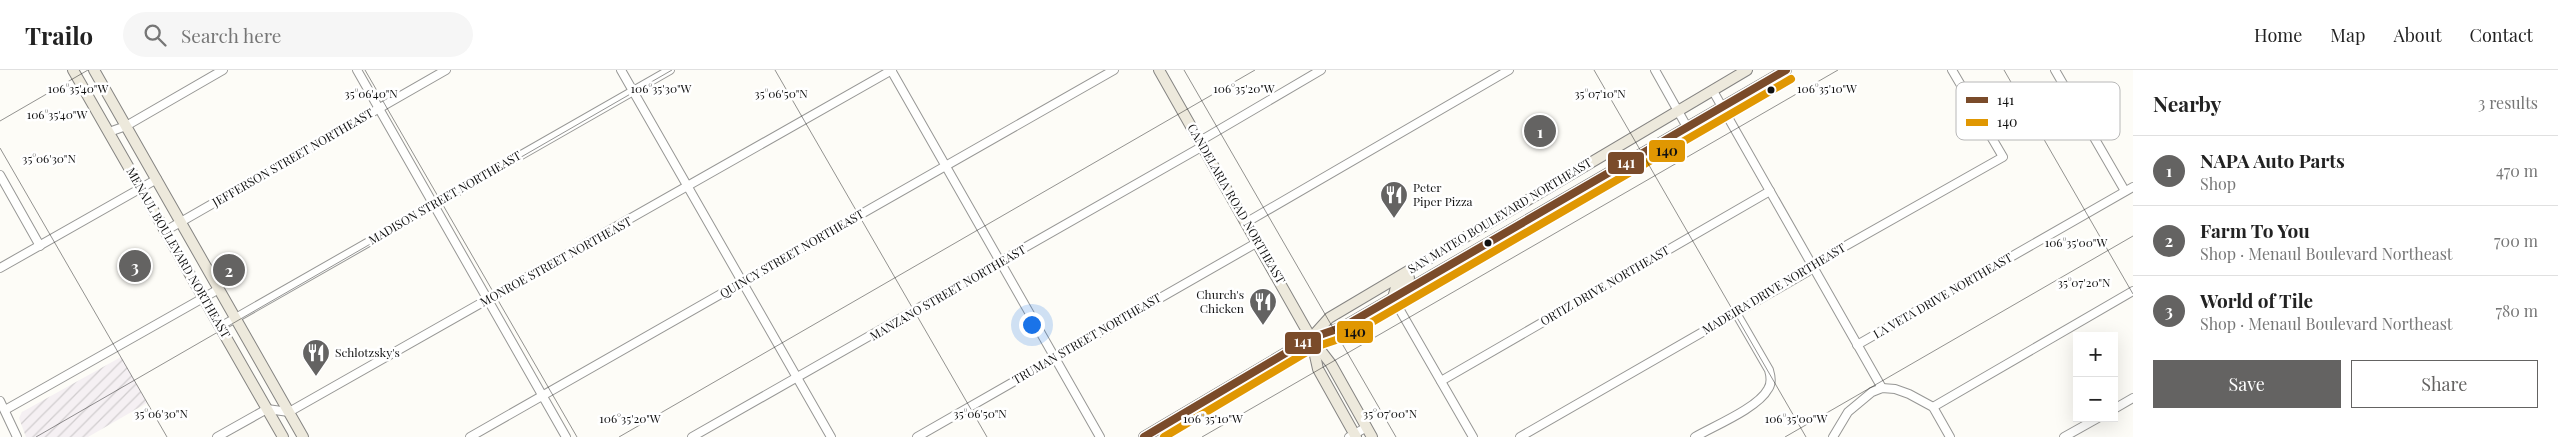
<!DOCTYPE html>
<meta charset="utf-8">
<style>
body{margin:0;font-family:"Playfair Display",serif;background:#f6f6f6;color:#222}
.controls{position:absolute;right:15px;bottom:15px;display:grid;overflow:hidden;border-radius:0px;box-shadow:0 5px 20px #0002}
.controls button{width:45px;height:45px;display:grid;place-items:center;padding:0;border:0;border-bottom:1px solid #e0e0e0;background:#fff;color:#222;font:25px sans-serif}
.you{position:absolute;left:1031px;top:254px;width:18px;height:18px;margin:-12px;border:4px solid #fff;border-radius:50%;background:#1a73e8;box-shadow:0 0 0 8px #1a73e833}
.badge{display:grid;place-items:center;width:32px;height:32px;border-radius:50%;background:#646362;color:#fff;font-size:16px;font-weight:700}
.pin{position:absolute;translate:-50% -50%;border:2px solid #fff;box-shadow:0 1px 5px #0006}
.list{margin:0;padding:0;list-style:none}
h2{display:flex;justify-content:space-between;align-items:center;height:65px;margin:0;padding:0 20px;font-size:21px}
h2 small{font-size:16px;font-weight:400;color:#767676}
.list li{display:grid;grid-template-columns:32px 1fr auto;gap:15px;align-items:center;box-sizing:border-box;height:70px;padding:0 20px;border-top:1px solid #e0e0e0}
.list b{display:block;font-size:19px;white-space:nowrap}
.list p{margin:0;font-size:16px;white-space:nowrap;color:#767676}
.list em{font-size:16px;font-style:normal;color:#767676}
.actions{display:flex;gap:10px;padding:15px 20px}
.actions a{flex:1;padding:11px 0;border:1px solid #646362;border-radius:0px;text-align:center;font-size:18px;color:#646362}
.actions .main{background:#646362;color:#fff}
.icon{flex:none;width:28px;height:28px;fill:none;stroke:currentColor;stroke-width:2;stroke-linecap:round;stroke-linejoin:round}
.map{position:relative;flex:none;width:2133px;height:367px;overflow:hidden}
header{display:flex;align-items:center;gap:30px;box-sizing:border-box;height:70px;padding:0 25px;background:#fff;border-bottom:1px solid #e0e0e0}
header strong{font-size:24px}
nav{display:flex;gap:28px;margin-inline-start:auto;font-size:18px}
.search{width:350px;height:45px;background:#f6f6f6;display:flex;align-items:center;gap:12px;box-sizing:border-box;padding:0 18px;border-radius:28px;color:#767676;font-size:19px}
main{display:flex}
aside{flex:1;background:#fff}
.map>svg:first-child{display:block}
.industrial{fill:url(#industrial-furrows)}
.lines{fill:none;stroke-linecap:round;stroke-linejoin:round}
.minor-casing{stroke:#979795;stroke-width:10}
.major-casing{stroke:#858482;stroke-width:12}
.minor{stroke:#fffffe;stroke-width:8}
.major{stroke:#ede9dc;stroke-width:10}
.bus-1-casing{stroke:#fff;stroke-width:11}
.bus-2-casing{stroke:#fff;stroke-width:11}
.bus-1{stroke:#7a4b2a;stroke-width:8}
.bus-2{stroke:#e09702;stroke-width:8}
.ticks{fill:none;stroke:#111;stroke-width:1;stroke-opacity:0.45}
.bus-dot{fill:#111;stroke:#fff;stroke-width:2}
.labels{text-anchor:middle;stroke-width:5;stroke-linejoin:round;paint-order:stroke}
.street-label{font-size:12px;fill:#111;stroke:#fff}
.poi-label{font-size:12px;fill:#111;stroke:#fff;text-anchor:start}
.key{fill:#fff;stroke:#b8b8b8;stroke-width:1}
.key-label{font-size:14px;fill:#111}
.ticks-label{font-size:12px;text-anchor:middle;fill:#111;stroke:#fff;stroke-width:5;stroke-linejoin:round;paint-order:stroke}
.line-badge{stroke:#fff;stroke-width:2}
.badge-label{font-size:14px;text-anchor:middle;font-weight:bold;fill:#fff}
.pale-badge-label{font-size:14px;text-anchor:middle;font-weight:bold;fill:#111}
</style>
<header>
<strong>Trailo</strong>
<div class="search"><svg class="icon" aria-label="search" viewBox="0 0 24 24"><circle cx="10" cy="10" r="6"/><path d="M15 15l6 6"/></svg>Search here</div>
<nav><a>Home</a><a>Map</a><a>About</a><a>Contact</a></nav>
</header>
<main>
<div class="map">
<svg width="2133" height="367" viewBox="0 0 2133 367">
<defs>
<pattern id="industrial-furrows" width="10" height="10" patternUnits="userSpaceOnUse" patternTransform="scale(1.25)"><rect width="10" height="10" fill="#f5f0f3"/><path d="M-1 1l2-2M0 10L10 0M9 11l2-2" fill="none" stroke="#d1cdcf"/></pattern>
</defs>
<rect width="100%" height="100%" fill="#fdfcf7"/>
<!-- industrial -->
<polygon class="industrial" points="121,287 147,333 88,367 26,367 19,348 22,342"/>
<g class="lines">
<defs>
<g id="minor">
<polyline points="357,0 566,367"/>
<polyline points="621,0 831,367"/>
<polyline points="891,0 1100,367"/>
<polyline points="1655,0 1687,57"/>
<polyline points="2055,0 2125,121"/>
<polyline points="1713,21 1882,318"/>
<polyline points="109,62 126,56 223,0"/>
<polyline points="1200,71 1321,0"/>
<polyline points="0,105 40,176"/>
<polyline points="1247,152 1509,0"/>
<polyline points="165,161 446,0"/>
<polyline points="0,198 157,109"/>
<polyline points="1393,228 1473,367"/>
<polyline points="220,257 670,0"/>
<polyline points="1857,275 2133,117"/>
<polyline points="1441,311 1770,121"/>
<polyline points="0,331 17,367"/>
<polyline points="1933,337 2133,221"/>
<polyline points="2114,339 2133,328"/>
<polyline points="5,340 219,219"/>
<polyline points="217,367 267,339 289,342 892,0"/>
<polyline points="470,367 1114,0"/>
<polyline points="692,367 1203,76"/>
<polyline points="917,367 1258,172"/>
<polyline points="1349,367 1367,357"/>
<polyline points="1520,367 1807,202 1817,192 2003,87 1952,0"/>
<path d="M1695 367C1714 356 1758 338 1768 319 1772 313 1771 307 1769 300L1736 243"/>
<polyline points="1833,367 1848,342 1872,322 1882,318 1895,319 1909,324 1933,337 1950,367"/>
<polyline points="2064,367 2098,348"/>
</g>
<g id="major">
<polyline points="73,0 283,367"/>
<polyline points="94,0 303,367"/>
<polyline points="1159,0 1311,268 1331,294 1372,367"/>
<polyline points="1393,228 1396,217 1409,208"/>
<polyline points="1311,268 1329,248 1747,0"/>
<polyline points="1312,272 1318,299 1356,367"/>
<polyline points="1144,367 1311,268 1343,257 1786,0"/>
</g>
</defs>
<!-- minor casing -->
<use href="#minor" class="minor-casing"/>
<!-- major casing -->
<use href="#major" class="major-casing"/>
<!-- minor -->
<use href="#minor" class="minor"/>
<!-- major -->
<use href="#major" class="major"/>
<defs>
<polyline id="bus-1" points="1144,367 1311,268 1343,257 1786,0"/>
<polyline id="bus-2" points="1164,367 1315,277 1348,266 1791,9"/>
</defs>
<!-- bus-1 casing -->
<use href="#bus-1" class="bus-1-casing"/>
<!-- bus-2 casing -->
<use href="#bus-2" class="bus-2-casing"/>
<!-- bus-1 -->
<use href="#bus-1" class="bus-1"/>
<!-- bus-2 -->
<use href="#bus-2" class="bus-2"/>
</g>
<!-- ticks -->
<path class="ticks" d="M365 0 577 367M775 0 987 367M1184 0 1396 367M1594 0 1806 367M2004 0 2133 224M0 51 88 0M0 78 167 367M36 367 672 0M619 367 1255 0M1202 367 1838 0M1785 367 2133 166"/>
<!-- icons -->
<defs>
<symbol id="restaurant-pin" viewBox="-11 -11 22 30"><path d="M0 17L-7.5 6A9.5 9.5 0 1 1 7.5 6Z" fill="#646362" stroke="#fff"/><path d="M-5-6h1v4h1v-4h1v4h1v-4h1v5L-1.5 .5V6h-2V.5L-5-1ZM5-6V6H3V1.5H1.5Q1.5-4 5-6Z" fill="#fff"/></symbol>
</defs>
<g fill-rule="evenodd">
<use href="#restaurant-pin" x="1378" y="109" width="32" height="43"/>
<use href="#restaurant-pin" x="1247" y="216" width="32" height="43"/>
<use href="#restaurant-pin" x="300" y="267" width="32" height="43"/>
</g>
<!-- markers -->
<g class="bus-dot">
<circle cx="1771" cy="20" r="4.5"/>
<circle cx="1488" cy="173" r="4.5"/>
</g>
<g class="labels">
<!-- street labels -->
<g class="street-label">
<text transform="translate(293 88) rotate(-30)" y="4">JEFFERSON STREET NORTHEAST</text>
<text transform="translate(445 128) rotate(-30)" y="4">MADISON STREET NORTHEAST</text>
<text transform="translate(1236 134) rotate(60)" y="4">CANDELARIA ROAD NORTHEAST</text>
<text transform="translate(1500 146) rotate(-31)" y="4">SAN MATEO BOULEVARD NORTHEAST</text>
<text transform="translate(178 183) rotate(60)" y="4">MENAUL BOULEVARD NORTHEAST</text>
<text transform="translate(792 184) rotate(-30)" y="4">QUINCY STREET NORTHEAST</text>
<text transform="translate(556 192) rotate(-29)" y="4">MONROE STREET NORTHEAST</text>
<text transform="translate(1605 216) rotate(-30)" y="4">ORTIZ DRIVE NORTHEAST</text>
<text transform="translate(1774 219) rotate(-31)" y="4">MADEIRA DRIVE NORTHEAST</text>
<text transform="translate(948 223) rotate(-30)" y="4">MANZANO STREET NORTHEAST</text>
<text transform="translate(1943 226) rotate(-30)" y="4">LA VETA DRIVE NORTHEAST</text>
<text transform="translate(1087 269) rotate(-30)" y="4">TRUMAN STREET NORTHEAST</text>
</g>
<!-- poi labels -->
<g class="poi-label">
<text x="1413" y="122">Peter<tspan x="1413" dy="14">Piper Pizza</tspan></text>
<text x="1244" y="229" text-anchor="end">Church's<tspan x="1244" dy="14">Chicken</tspan></text>
<text x="335" y="287">Schlotzsky's</text>
</g>
</g>
<!-- legend -->
<rect x="1956" y="12" width="164" height="58" rx="8" class="key"/>
<rect x="1966" y="27" width="22" height="6" fill="#7a4b2a"/>
<rect x="1966" y="49" width="22" height="7" fill="#e09702"/>
<g class="key-label">
<text x="1997" y="35">141</text>
<text x="1997" y="57">140</text>
</g>
<g class="ticks-label">
<text x="78" y="23">106°35'40"W</text>
<text x="661" y="23">106°35'30"W</text>
<text x="1244" y="23">106°35'20"W</text>
<text x="1827" y="23">106°35'10"W</text>
<text x="371" y="28">35°06'40"N</text>
<text x="781" y="28">35°06'50"N</text>
<text x="1600" y="28">35°07'10"N</text>
<text x="57" y="49">106°35'40"W</text>
<text x="49" y="93">35°06'30"N</text>
<text x="2076" y="177">106°35'00"W</text>
<text x="2084" y="217">35°07'20"N</text>
<text x="161" y="348">35°06'30"N</text>
<text x="980" y="348">35°06'50"N</text>
<text x="1390" y="348">35°07'00"N</text>
<text x="630" y="353">106°35'20"W</text>
<text x="1213" y="353">106°35'10"W</text>
<text x="1796" y="353">106°35'00"W</text>
</g>
<g class="line-badge">
<rect x="1648" y="69" width="38" height="24" rx="5" fill="#e09702"/>
<rect x="1607" y="81" width="38" height="24" rx="5" fill="#7a4b2a"/>
<rect x="1336" y="250" width="38" height="24" rx="5" fill="#e09702"/>
<rect x="1284" y="261" width="38" height="24" rx="5" fill="#7a4b2a"/>
</g>
<g class="badge-label">
<text x="1626" y="98">141</text>
<text x="1303" y="277">141</text>
</g>
<g class="pale-badge-label">
<text x="1667" y="86">140</text>
<text x="1355" y="267">140</text>
</g>
</svg>
<div class="controls">
<button>+</button>
<button>−</button>
</div>
<div class="you"></div>
<div class="pin badge" style="left:1540px;top:61px">1</div>
<div class="pin badge" style="left:229px;top:200px">2</div>
<div class="pin badge" style="left:135px;top:196px">3</div>
</div>
<aside>
<h2>Nearby<small>3 results</small></h2>
<ul class="list">
<li><span class="badge">1</span><div><b>NAPA Auto Parts</b><p>Shop</p></div><em>470 m</em></li>
<li><span class="badge">2</span><div><b>Farm To You</b><p>Shop · Menaul Boulevard Northeast</p></div><em>700 m</em></li>
<li><span class="badge">3</span><div><b>World of Tile</b><p>Shop · Menaul Boulevard Northeast</p></div><em>780 m</em></li>
</ul>
<div class="actions"><a class="main">Save</a><a>Share</a></div>
</aside>
</main>
